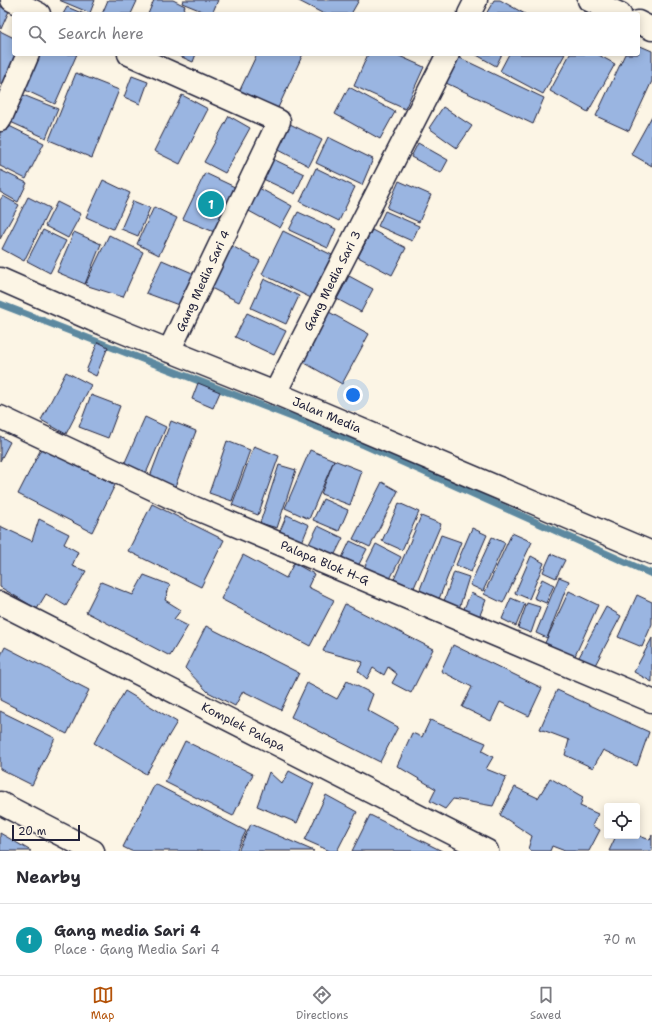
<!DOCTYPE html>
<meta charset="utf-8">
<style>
body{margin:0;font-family:"Shantell Sans",sans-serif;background:#f7f7f7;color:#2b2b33}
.controls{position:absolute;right:12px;bottom:12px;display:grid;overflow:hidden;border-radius:4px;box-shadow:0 2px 10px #0003}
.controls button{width:36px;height:36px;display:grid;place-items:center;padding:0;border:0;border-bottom:1px solid #e1e1e2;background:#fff;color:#2b2b33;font:20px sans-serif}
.scale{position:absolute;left:12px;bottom:10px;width:68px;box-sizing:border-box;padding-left:4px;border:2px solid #22223b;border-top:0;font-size:11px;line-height:14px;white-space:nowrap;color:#22223b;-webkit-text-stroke:3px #fcf5e5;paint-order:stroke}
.you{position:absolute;left:353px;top:395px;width:14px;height:14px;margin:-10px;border:3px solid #fff;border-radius:50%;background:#1a73e8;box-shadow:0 0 0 6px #1a73e833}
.badge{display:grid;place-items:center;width:26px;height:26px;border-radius:50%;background:#b45309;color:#fff;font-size:13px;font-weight:700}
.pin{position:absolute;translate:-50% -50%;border:2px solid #fff;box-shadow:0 1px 4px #0006}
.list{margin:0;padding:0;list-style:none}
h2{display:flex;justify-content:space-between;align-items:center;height:52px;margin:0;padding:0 16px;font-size:17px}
h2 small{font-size:13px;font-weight:400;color:#7c7c81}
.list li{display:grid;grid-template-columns:26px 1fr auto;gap:12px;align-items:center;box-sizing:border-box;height:72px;padding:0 16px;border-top:1px solid #e1e1e2}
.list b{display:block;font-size:15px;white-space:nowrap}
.list p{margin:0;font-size:13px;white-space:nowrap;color:#7c7c81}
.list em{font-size:13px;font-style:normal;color:#7c7c81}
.icon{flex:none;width:22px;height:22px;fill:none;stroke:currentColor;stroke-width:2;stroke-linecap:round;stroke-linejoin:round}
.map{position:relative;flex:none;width:652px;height:851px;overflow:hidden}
.search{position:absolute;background:#fff;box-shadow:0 2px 10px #0003;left:12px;right:12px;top:12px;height:44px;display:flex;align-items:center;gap:10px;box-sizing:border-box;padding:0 14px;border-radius:4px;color:#7c7c81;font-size:15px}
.sheet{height:124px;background:#fff}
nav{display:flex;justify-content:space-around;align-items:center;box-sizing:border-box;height:56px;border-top:1px solid #e1e1e2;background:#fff;font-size:11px;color:#7c7c81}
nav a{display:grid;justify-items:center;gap:2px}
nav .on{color:#b45309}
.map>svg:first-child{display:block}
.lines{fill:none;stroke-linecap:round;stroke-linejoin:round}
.stream{stroke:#5d89a0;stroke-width:7}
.building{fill:#9ab5e1;stroke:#22223b}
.minor-casing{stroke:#22223b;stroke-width:25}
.minor{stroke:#fcf5e5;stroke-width:22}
.labels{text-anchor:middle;stroke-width:4;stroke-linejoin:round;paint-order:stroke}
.street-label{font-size:12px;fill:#22223b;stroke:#fcf5e5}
</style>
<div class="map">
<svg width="652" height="851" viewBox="0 0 652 851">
<rect width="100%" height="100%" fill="#fcf5e5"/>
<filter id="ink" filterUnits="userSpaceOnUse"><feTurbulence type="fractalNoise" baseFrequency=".025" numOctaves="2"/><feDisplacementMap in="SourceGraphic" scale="8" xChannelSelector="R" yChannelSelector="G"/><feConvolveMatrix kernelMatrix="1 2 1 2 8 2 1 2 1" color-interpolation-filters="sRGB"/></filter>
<g filter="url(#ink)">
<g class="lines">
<!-- stream -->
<polyline class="stream" points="0,304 364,445 652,574"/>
</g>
<!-- building -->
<g class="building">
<polygon points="59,0 95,0 90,13"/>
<polygon points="108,0 134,0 137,1 131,14 102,14"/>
<polygon points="154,0 173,0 185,6 181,14 148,14"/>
<polygon points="183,0 218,0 212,14 209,14 182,3"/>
<polygon points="297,0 359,0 351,14 324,14"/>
<polygon points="494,0 500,0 525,14 486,14"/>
<polygon points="0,6 9,11 1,29 0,28"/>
<polygon points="67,7 84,14 63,14"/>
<polygon points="0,31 14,38 14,54 21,54 4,86 0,84"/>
<polygon points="638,45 652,51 652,81 629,131 596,116 625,54 638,54"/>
<polygon points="38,54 77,54 55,104 23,89"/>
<polygon points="175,54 196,54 193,62"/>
<polygon points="257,54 303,54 277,110 239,92"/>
<polygon points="368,54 395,54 424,67 405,109 354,86"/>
<polygon points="475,54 502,54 496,66"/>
<polygon points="509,54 565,54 543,94 500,71"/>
<polygon points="570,54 597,54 615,64 588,112 550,91"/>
<polygon points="458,57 544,98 533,124 446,83"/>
<polygon points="76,73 119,90 92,158 49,140"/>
<polygon points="132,76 148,82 140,104 124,97"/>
<polygon points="349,87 395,112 380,139 335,114"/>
<polygon points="18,93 58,109 46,138 6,120"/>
<polygon points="182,95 208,109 180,164 154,151"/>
<polygon points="443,107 472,126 457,148 429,128"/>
<polygon points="229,116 250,128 225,173 204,162"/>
<polygon points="652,116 652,166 631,154"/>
<polygon points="288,123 322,140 309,166 275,148"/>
<polygon points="5,124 44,143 26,179 0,166 0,133"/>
<polygon points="328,137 373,159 362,185 316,163"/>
<polygon points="418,143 448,160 441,173 411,157"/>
<polygon points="271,158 304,174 295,194 261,178"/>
<polygon points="316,168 355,187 339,221 300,202"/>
<polygon points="0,170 27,183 18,202 0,192"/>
<polygon points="205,173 239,189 219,234 183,219"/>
<polygon points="103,180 130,193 113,229 86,217"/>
<polygon points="399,181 431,195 419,222 387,208"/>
<polygon points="259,188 292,206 280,228 247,210"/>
<polygon points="3,196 19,205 0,239 0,200"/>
<polygon points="28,197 50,208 24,261 2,249"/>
<polygon points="133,201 150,208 138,236 121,229"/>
<polygon points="57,202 81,214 68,238 45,226"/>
<polygon points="154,207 177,218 159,255 137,244"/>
<polygon points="385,211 419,226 412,241 378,226"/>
<polygon points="298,212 336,229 328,248 289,230"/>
<polygon points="43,230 66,241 50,273 27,261"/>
<polygon points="372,230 406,248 392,275 358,257"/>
<polygon points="283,231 332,255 311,298 262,274"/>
<polygon points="74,232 101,244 85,284 57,272"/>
<polygon points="109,235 143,252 123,297 85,285"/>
<polygon points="230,245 260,261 239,302 209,287"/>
<polygon points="162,260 197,275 184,307 146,293"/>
<polygon points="349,276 373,289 361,312 337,299"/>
<polygon points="264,279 299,296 286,324 251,308"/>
<polygon points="329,312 369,334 342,384 303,362"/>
<polygon points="247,313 286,331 274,355 235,337"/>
<polygon points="98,342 108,347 96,376 86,371"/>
<polygon points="66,372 91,385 66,434 41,420"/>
<polygon points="198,383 220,392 213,408 192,399"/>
<polygon points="91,395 120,406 108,438 79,427"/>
<polygon points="145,417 166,427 144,478 122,469"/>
<polygon points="171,421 196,431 173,492 148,482"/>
<polygon points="0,436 10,442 0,461"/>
<polygon points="227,441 250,450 232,501 209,493"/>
<polygon points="254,446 279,456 258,515 232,505"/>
<polygon points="42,447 115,485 92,532 18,494"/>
<polygon points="310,450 334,460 309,519 285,508"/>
<polygon points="334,460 362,471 350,505 321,494"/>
<polygon points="279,465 296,470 277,528 260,523"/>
<polygon points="382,482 398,491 370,547 353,539"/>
<polygon points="323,499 348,510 339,531 313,520"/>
<polygon points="399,503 419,512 402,550 382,541"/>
<polygon points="152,504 224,540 201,587 128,551"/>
<polygon points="287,515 309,525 302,542 279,533"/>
<polygon points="421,516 441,524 413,590 393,582"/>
<polygon points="39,519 69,534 64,544 78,552 72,566 86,571 66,606 46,594 37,609 0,587 0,526 32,541"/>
<polygon points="318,526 343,538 333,558 308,546"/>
<polygon points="472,528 487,535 471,572 456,565"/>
<polygon points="512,533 532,542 503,603 484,594"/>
<polygon points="441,535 461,542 439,599 419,592"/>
<polygon points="492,537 505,543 483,591 470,585"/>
<polygon points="350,541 367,549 357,568 341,560"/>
<polygon points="376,544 401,557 388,583 363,570"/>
<polygon points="551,554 565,560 556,578 543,572"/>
<polygon points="243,555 286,578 294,563 314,574 308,587 334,600 310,646 221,599"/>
<polygon points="531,556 544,563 529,599 515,593"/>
<polygon points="454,572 469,577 458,612 442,607"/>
<polygon points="144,575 170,585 165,600 181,610 174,619 188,626 170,656 86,612 101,582 133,595"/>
<polygon points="559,577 569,581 547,638 536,633"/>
<polygon points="542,579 554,585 546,603 534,598"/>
<polygon points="569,591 598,605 574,658 544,645"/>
<polygon points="471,593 486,600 478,620 462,613"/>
<polygon points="637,595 652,602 652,624 642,647 618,637"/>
<polygon points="511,598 525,604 516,626 502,619"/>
<polygon points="527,603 540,607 531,633 518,628"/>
<polygon points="345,604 433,649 411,693 392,683 397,674 388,667 384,675 373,668 367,679 358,671 363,662 323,651"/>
<polygon points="606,607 621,616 594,667 578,659"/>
<polygon points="206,626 299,673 281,710 243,691 235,706 208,692 185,668"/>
<polygon points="652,638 652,682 634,672"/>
<polygon points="453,645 542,688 529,716 500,702 491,721 462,707 472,687 441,671"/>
<polygon points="5,647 89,690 67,734 0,700 0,657"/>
<polygon points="347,681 373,694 367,710 398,727 380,762 291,717 307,683 337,699"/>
<polygon points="557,690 649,732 637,766 603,750 593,768 565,755 569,740 540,729"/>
<polygon points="125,691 177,722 146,774 94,743"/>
<polygon points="0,711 55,738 32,785 0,769"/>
<polygon points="430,720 486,743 482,751 493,757 486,769 506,777 493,806 453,799 445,809 430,801 436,789 397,766 412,733 422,737"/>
<polygon points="185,741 253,774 233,816 165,782"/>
<polygon points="289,771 314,784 297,823 257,806 269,772 282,784"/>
<polygon points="550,778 583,797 580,806 598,814 592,826 600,830 589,851 565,851 552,846 550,851 531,851 528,849 532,836 500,815 515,787 538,798"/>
<polygon points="155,784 246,831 236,851 131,851 123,847"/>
<polygon points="326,795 357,812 337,851 330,851 305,840"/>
<polygon points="370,815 442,851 352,851"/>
<polygon points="251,824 314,851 238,851"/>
<polygon points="0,833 31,851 0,851"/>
<polygon points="637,835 650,840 652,835 652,851 609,851 616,836"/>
</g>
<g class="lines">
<defs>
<g id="minor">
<polyline points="12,0 39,14"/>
<polyline points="589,0 620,14"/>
<polyline points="469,14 476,0"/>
<polyline points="638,22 652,29"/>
<polyline points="129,54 279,121 169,351"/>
<polyline points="0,120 28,54"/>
<path id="s1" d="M0 279 93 320 275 393 652 553"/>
<path id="s2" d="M275 393 448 54"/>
<path id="s3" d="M0 417 183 503 652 701"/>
<path id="s4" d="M0 603 487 851"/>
<polyline points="0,803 93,851"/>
</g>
</defs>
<!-- minor casing -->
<use href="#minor" class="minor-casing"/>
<!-- minor -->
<use href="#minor" class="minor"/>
</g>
</g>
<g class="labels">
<!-- street labels -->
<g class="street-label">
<text transform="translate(203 281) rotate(-65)" y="4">Gang Media Sari 4</text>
<text dy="4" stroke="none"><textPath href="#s2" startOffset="126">Gang Media Sari 3</textPath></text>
<text dy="4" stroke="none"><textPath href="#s1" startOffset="354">Jalan Media</textPath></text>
<text dy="4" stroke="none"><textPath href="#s3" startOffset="356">Palapa Blok H-G</textPath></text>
<text dy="4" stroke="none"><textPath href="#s4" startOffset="273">Komplek Palapa</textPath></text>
</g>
</g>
</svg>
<div class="controls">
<button><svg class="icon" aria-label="locate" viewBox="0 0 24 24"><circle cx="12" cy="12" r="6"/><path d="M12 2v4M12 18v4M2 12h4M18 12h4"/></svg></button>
</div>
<div class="scale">20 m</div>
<div class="you"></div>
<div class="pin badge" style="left:211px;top:204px;background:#0f9aa8">1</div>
<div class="search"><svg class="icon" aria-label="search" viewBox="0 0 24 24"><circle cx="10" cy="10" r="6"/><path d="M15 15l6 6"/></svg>Search here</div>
</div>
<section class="sheet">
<h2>Nearby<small></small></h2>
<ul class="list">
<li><span class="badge" style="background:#0f9aa8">1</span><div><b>Gang media Sari 4</b><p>Place · Gang Media Sari 4</p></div><em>70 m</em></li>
</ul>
</section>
<nav>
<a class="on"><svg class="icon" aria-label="map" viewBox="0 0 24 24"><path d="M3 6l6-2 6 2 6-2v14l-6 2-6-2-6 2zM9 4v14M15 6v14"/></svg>Map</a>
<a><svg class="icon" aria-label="directions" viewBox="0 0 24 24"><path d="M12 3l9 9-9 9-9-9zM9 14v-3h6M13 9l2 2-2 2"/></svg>Directions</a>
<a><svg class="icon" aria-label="saved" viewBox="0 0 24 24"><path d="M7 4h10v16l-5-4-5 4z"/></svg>Saved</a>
</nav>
